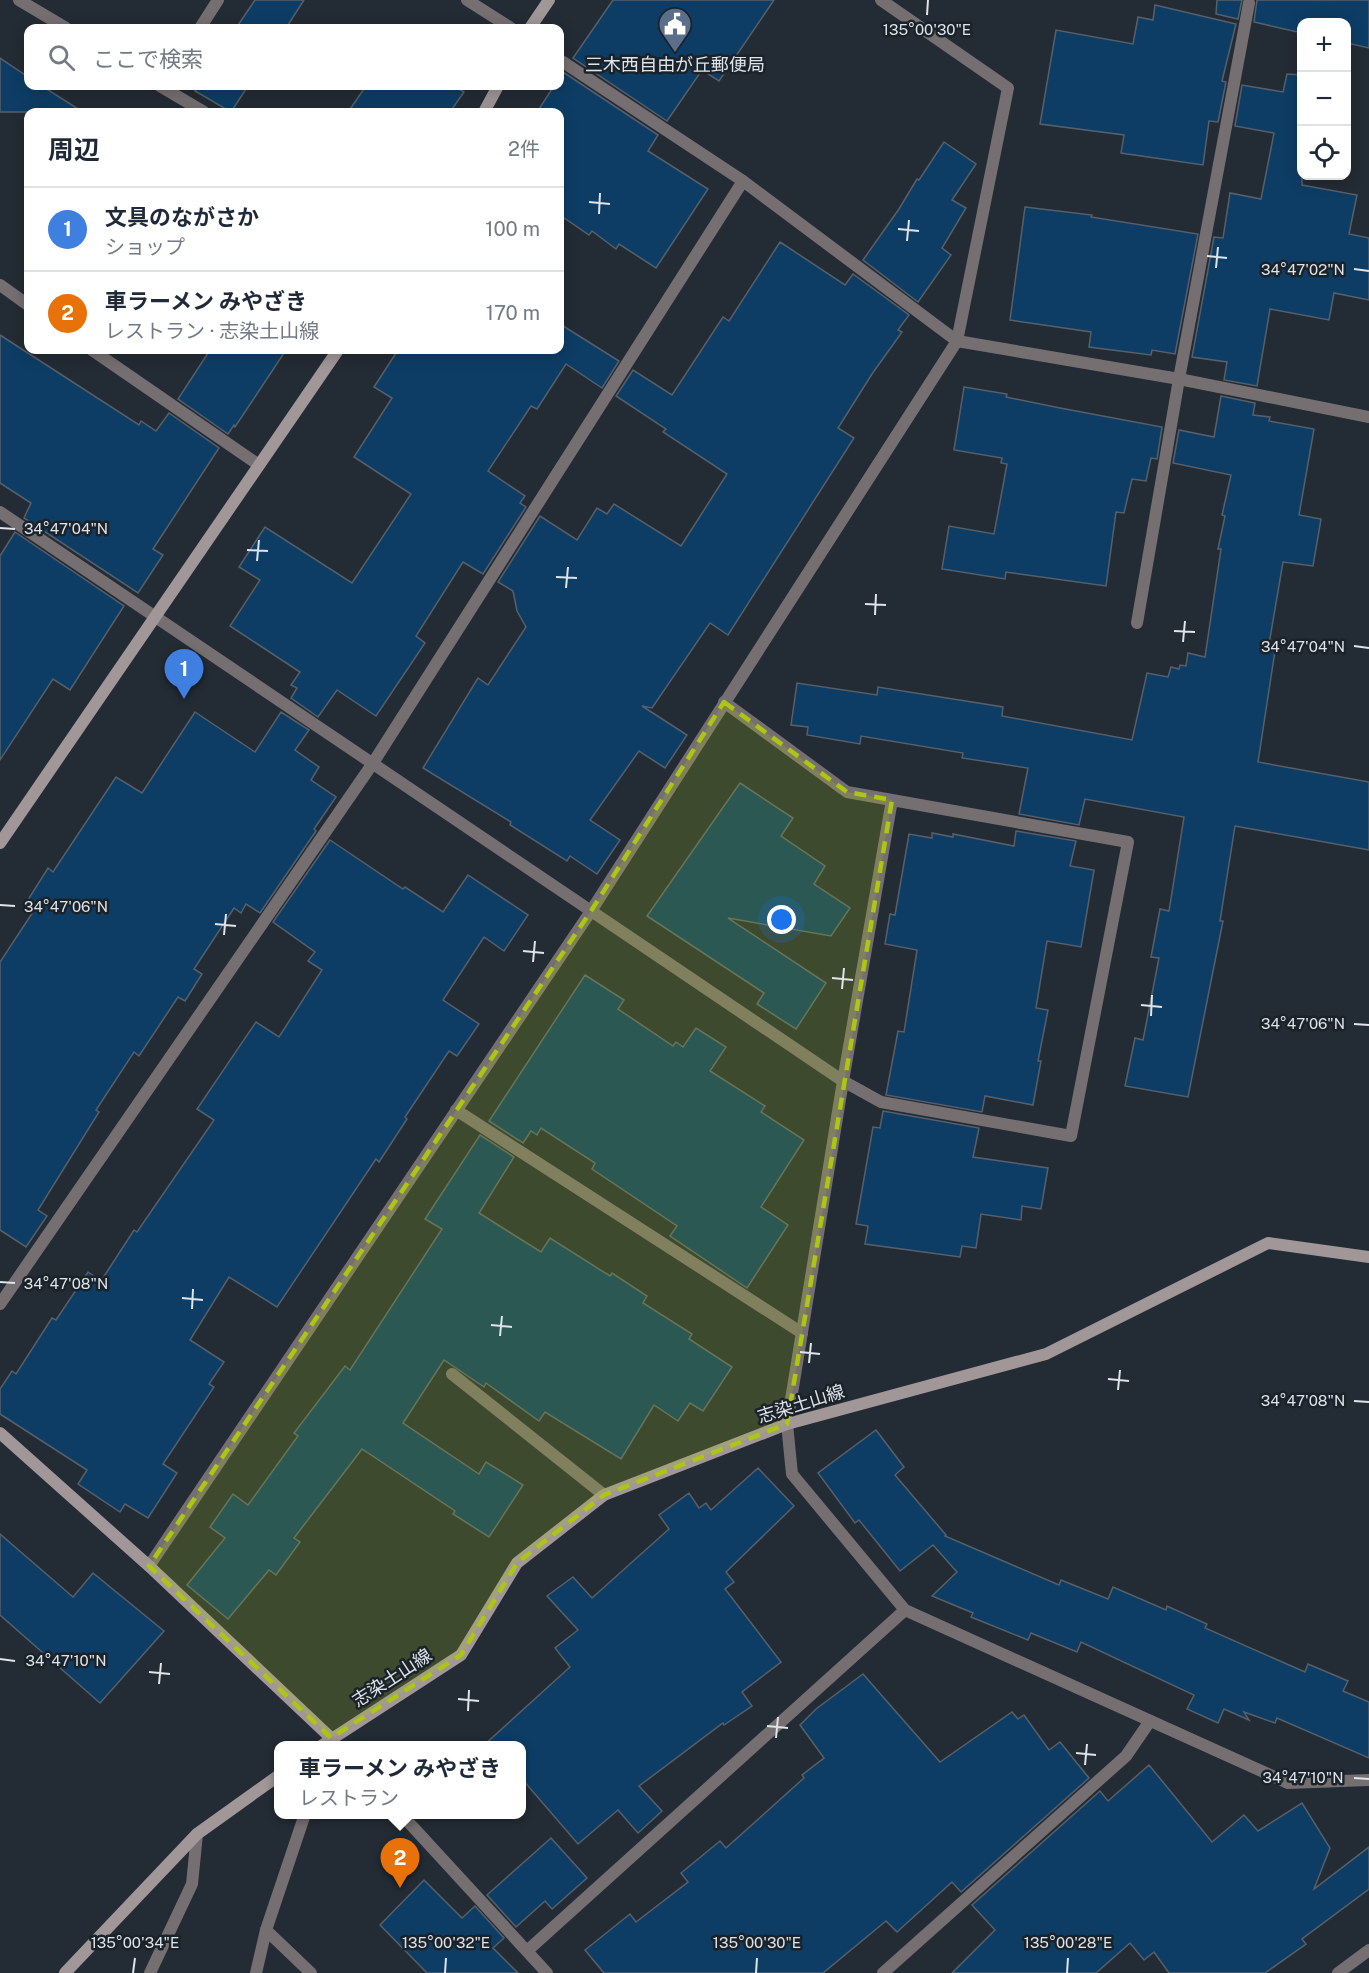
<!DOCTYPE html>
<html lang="ja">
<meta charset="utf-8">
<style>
body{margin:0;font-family:"Public Sans","Noto Sans JP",sans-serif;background:#f6f6f7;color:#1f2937}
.controls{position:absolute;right:18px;top:18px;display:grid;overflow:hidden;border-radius:12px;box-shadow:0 3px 15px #0003}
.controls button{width:54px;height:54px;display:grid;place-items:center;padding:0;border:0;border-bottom:2px solid #e0e1e3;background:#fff;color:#1f2937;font:30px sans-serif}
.you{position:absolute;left:782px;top:920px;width:21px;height:21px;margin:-15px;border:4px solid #fff;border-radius:50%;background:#1a73e8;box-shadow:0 0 0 9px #1a73e833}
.badge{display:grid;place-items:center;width:39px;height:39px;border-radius:50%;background:#5e7026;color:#fff;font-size:20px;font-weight:700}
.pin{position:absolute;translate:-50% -50px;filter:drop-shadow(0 2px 3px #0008)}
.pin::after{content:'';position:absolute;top:32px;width:21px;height:18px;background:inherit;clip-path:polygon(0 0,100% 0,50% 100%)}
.popup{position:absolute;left:274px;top:1741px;width:252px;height:78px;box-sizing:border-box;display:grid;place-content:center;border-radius:12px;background:#fff;filter:drop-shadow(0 2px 4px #0005);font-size:20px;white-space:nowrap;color:#747a83}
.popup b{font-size:22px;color:#1f2937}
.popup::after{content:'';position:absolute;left:50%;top:100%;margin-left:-12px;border:12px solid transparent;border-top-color:#fff}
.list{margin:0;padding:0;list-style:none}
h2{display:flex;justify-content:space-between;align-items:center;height:78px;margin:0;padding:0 24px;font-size:26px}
h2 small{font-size:20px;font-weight:400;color:#747a83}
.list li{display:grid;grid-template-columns:39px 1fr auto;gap:18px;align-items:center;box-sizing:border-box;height:84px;padding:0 24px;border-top:2px solid #e0e1e3}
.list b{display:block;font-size:22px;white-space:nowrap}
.list p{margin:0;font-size:20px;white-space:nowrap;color:#747a83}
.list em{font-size:20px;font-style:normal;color:#747a83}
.icon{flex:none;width:33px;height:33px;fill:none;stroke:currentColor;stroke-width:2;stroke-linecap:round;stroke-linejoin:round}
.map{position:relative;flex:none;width:1369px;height:1973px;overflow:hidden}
.search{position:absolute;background:#fff;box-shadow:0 3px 15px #0003;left:24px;top:24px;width:540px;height:66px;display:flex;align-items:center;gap:15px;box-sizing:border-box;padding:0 21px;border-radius:12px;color:#747a83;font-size:22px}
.panel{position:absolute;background:#fff;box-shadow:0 3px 15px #0003;left:24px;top:108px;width:540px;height:246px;border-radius:12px}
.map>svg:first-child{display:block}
.building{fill:#0d3d65;stroke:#57606a;stroke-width:1.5}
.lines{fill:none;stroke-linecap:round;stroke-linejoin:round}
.street{stroke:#766f71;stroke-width:12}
.secondary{stroke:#a19698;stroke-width:12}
.marked{fill:#acc612;fill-opacity:0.2;stroke:#acc612;stroke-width:4.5;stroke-dasharray:12 8;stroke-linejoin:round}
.ticks{fill:none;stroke:#dfe4ea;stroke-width:2}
.labels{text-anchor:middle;stroke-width:5;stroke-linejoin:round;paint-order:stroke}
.poi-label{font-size:18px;fill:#dfe4ea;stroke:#1a222a}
.street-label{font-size:18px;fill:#dfe4ea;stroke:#1a222a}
.ticks-label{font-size:15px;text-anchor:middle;fill:#dfe4ea;stroke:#1a222a;stroke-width:5;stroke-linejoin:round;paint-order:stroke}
</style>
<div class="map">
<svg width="1369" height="1973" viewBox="0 0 1369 1973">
<rect width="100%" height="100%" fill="#232b34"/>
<!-- building -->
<g class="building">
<polygon points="255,0 304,0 286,28 236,28"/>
<polygon points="613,0 774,0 719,81 702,70 667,121 573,58"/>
<polygon points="1217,0 1242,0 1238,19 1216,14"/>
<polygon points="1257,0 1369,0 1369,48 1347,43 1347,22 1302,22 1302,33 1254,22"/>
<polygon points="1155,5 1236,24 1222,81 1226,82 1218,122 1209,121 1203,165 1121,153 1124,135 1040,124 1056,30 1133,44 1138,17 1153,20"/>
<polygon points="0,58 28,77 28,86 42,86 83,112 0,112"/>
<polygon points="563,72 658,135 648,151 708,189 656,268 619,244 616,249 592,231 589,235 560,215 560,112 537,112 554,86 560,86 560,78"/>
<polygon points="1287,74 1302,75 1302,185 1357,195 1349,234 1369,238 1369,300 1334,293 1329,320 1270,309 1257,386 1224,380 1227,362 1192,357 1214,237 1223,238 1230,193 1261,199 1274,133 1235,126 1242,85 1283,92"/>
<polygon points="199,86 248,86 231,112 195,91"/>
<polygon points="366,86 454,86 464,92 450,112 348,112"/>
<polygon points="944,142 976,164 952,200 966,208 942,248 951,255 918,302 863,260 899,209 917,179 919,180"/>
<polygon points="1025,207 1092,215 1091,217 1198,234 1175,354 1152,350 1151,355 1089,347 1091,332 1010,320"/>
<polygon points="780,242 845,285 853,274 909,315 898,330 902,332 872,374 838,428 854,438 728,635 710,623 652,708 642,706 687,735 665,768 639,751 590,820 620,840 597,874 570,856 567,861 510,825 511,822 423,768 478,678 488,685 526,627 517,611 513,591 498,582 540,516 577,540 597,508 607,514 614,504 681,546 727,474 663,432 666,429 616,396 633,370 672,395 723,317 729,321"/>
<polygon points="560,324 619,361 602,388 566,364 537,409 531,406 488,471 525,496 520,503 526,507 483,574 463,562 416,636 425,643 376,716 337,690 318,717 291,698 297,688 291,685 300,672 230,626 260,580 239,567 265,527 352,583 411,494 354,457 392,398 374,387 398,350 560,350"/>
<polygon points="0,335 139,425 141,421 156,431 169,413 219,448 153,549 163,555 138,593 24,518 31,503 0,483"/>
<polygon points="210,350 286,350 235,427 234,425 228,434 178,399"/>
<polygon points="964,387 1007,394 1006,397 1060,408 1162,427 1157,459 1151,458 1146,481 1132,479 1124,513 1116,512 1106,586 1006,572 1005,579 942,569 949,526 994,534 1007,464 1001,463 1002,458 954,450"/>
<polygon points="1221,396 1255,403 1253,415 1270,417 1269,421 1314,429 1299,515 1321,519 1313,566 1283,562 1268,650 1275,651 1258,762 1369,782 1369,850 1235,826 1220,921 1223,921 1188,1097 1125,1086 1135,1038 1143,1040 1159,958 1151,957 1160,909 1169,911 1184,817 1085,799 1079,825 1019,814 1028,768 962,758 963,753 861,736 860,744 807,735 808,727 791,725 797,683 877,695 878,687 1003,707 1002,716 1132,740 1147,673 1168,677 1171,667 1179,669 1180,665 1186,666 1188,653 1205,657 1221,549 1218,549 1225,516 1222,515 1231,475 1173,463 1179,430 1214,437"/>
<polygon points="15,532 124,606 70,690 53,679 0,760 0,556"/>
<polygon points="195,712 255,752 281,712 309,730 295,750 319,767 311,780 336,797 314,829 316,831 260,913 246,904 241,913 234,908 194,969 202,974 185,1001 178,997 139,1056 134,1052 96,1110 99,1112 38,1210 47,1216 26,1247 0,1230 0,962 35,909 26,903 48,868 53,872 116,777 142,793"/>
<polygon points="740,783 793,818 781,836 825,866 814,884 850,908 831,936 728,918 826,983 796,1029 757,1004 764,993 647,916"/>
<polygon points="1016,831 1076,841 1070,866 1094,870 1081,947 1047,941 1036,1008 1048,1010 1038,1061 1041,1061 1033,1105 985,1096 982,1112 886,1095 898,1031 904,1032 917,950 885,944 890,914 895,915 909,834 932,838 932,833 953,837 953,834 1014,846"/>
<polygon points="330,840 403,889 405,887 443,912 468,875 528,915 504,951 484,937 443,1000 479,1024 457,1056 449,1051 405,1117 407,1119 379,1162 376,1159 277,1307 229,1277 190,1340 224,1362 209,1384 214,1387 163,1464 177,1473 148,1518 125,1504 120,1512 78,1484 87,1470 0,1414 0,1389 12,1371 16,1374 52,1318 56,1320 88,1272 101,1281 134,1230 137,1232 214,1120 197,1109 256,1022 279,1037 322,970 308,961 315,952 273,922"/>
<polygon points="585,975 624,1000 618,1009 673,1046 676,1042 683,1047 696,1028 726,1047 710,1071 765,1106 761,1112 804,1140 761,1207 788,1225 747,1288 670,1236 677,1226 592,1169 595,1163 541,1128 537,1135 531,1131 523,1143 489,1121"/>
<polygon points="883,1111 979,1128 973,1157 1048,1168 1041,1209 1022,1206 1021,1220 981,1214 976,1248 962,1246 960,1257 865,1244 868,1226 856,1224 873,1127 880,1128"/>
<polygon points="480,1135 514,1157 479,1213 541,1252 550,1238 610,1276 612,1273 647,1296 643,1303 692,1334 689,1339 732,1367 703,1411 690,1403 678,1421 654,1405 621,1459 545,1412 539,1421 486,1383 484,1387 444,1360 403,1423 479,1474 486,1462 523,1485 489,1537 453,1514 455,1511 362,1449 294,1538 300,1542 276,1575 269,1570 228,1619 187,1585 225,1538 210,1527 233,1494 248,1505 298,1436 294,1433 345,1366 350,1370 442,1229 425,1219"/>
<polygon points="876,1430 904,1467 895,1475 946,1535 945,1536 1059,1585 1061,1580 1108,1599 1113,1587 1166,1610 1167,1606 1207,1624 1205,1628 1305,1672 1308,1664 1348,1681 1343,1691 1369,1702 1369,1758 1277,1718 1275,1723 1244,1712 1249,1720 1224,1709 1218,1723 1187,1709 1194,1695 1081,1642 1077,1652 1031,1633 1028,1640 971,1617 973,1613 932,1596 957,1572 933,1545 900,1571 859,1520 855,1523 818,1473"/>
<polygon points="758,1468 794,1506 726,1572 734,1582 725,1589 781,1662 742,1692 752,1706 724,1725 723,1723 639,1786 662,1811 638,1833 618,1810 578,1844 522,1779 522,1746 483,1746 570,1667 555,1648 578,1630 547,1596 573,1577 592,1598 669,1529 659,1515 689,1493 699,1508 706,1503 711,1510"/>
<polygon points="0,1534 73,1597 93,1573 164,1631 100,1703 0,1615"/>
<polygon points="863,1674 940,1762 1012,1712 1018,1719 1024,1715 1049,1750 1060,1742 1089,1778 961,1892 952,1882 897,1932 886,1921 823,1973 604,1973 585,1950 630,1914 636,1922 688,1882 681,1873 720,1841 726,1848 804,1778 802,1775 824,1758 800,1725 816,1709"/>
<polygon points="1149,1765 1212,1842 1244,1815 1258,1831 1302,1803 1330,1848 1314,1889 1369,1847 1369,1889 1302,1939 1306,1944 1265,1973 1169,1973 1154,1952 1144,1960 1130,1943 1096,1973 952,1973 995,1930 972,1905 1100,1791 1108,1801"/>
<polygon points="551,1838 587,1878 552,1909 545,1901 516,1927 487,1895"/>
<polygon points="424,1880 462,1918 475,1906 504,1938 493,1948 518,1973 427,1973 380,1925"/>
</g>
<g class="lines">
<!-- street -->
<g class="street">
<polyline points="19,0 66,28"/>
<polyline points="467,0 511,28"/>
<polyline points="200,28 218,0"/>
<polyline points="560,60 743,181 957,341 1179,379 1369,417"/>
<polyline points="160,86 204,112"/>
<polyline points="0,285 28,305"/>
<polyline points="92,350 259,465"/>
<polyline points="0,512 843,1081 787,1424 792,1474 905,1610 1288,1783 1369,1780"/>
<polyline points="1137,623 1179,379 1249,3"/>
<polyline points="724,702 847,792 1128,842 1071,1136 881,1102 843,1081 892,800"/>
<polyline points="456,1110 802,1333"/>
<polyline points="0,1304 373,763 743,181"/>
<polyline points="452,1374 604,1495"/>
<polyline points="149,1566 591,911 957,341 1008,88 881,0"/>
<polyline points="401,1814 547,1973"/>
<polyline points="266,1930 311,1973"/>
<polyline points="527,1951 905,1610"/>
<polyline points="150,1973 192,1884 197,1834"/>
<polyline points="256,1973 266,1930 305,1814"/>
<polyline points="883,1973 1126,1756 1150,1721"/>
<polyline points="1338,1973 1369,1950"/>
</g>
<!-- secondary -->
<g class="secondary">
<polyline points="530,28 549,0"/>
<polyline points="484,112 498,86"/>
<polyline points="0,843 338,350"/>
<polyline points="0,1433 149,1566 331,1738"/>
<polyline points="321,1746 461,1655 517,1563 604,1495 787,1424 1046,1354 1268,1243 1369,1257"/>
<polyline points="65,1973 197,1834 278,1776"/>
</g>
</g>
<!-- marked area -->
<path class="marked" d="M724 702 847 792 892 800 787 1424 604 1495 517 1563 461 1655 331 1738 149 1566 591 911Z"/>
<!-- ticks -->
<path class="ticks" d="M927 15 928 0M589 202 610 204M599 214 600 193M898 229 919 231M907 241 909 220M1207 256 1227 258M1216 268 1218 247M1354 269 1369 271M0 528 15 529M247 550 268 551M257 561 259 540M556 577 577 578M566 588 568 567M865 604 886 605M875 615 876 594M1174 631 1195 632M1183 642 1185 621M1354 646 1369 648M0 905 15 906M215 924 236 926M224 935 226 914M523 951 544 953M533 962 535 941M832 978 853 980M842 989 844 968M1141 1005 1162 1007M1151 1016 1152 995M1354 1024 1369 1025M0 1282 15 1283M182 1298 203 1300M192 1309 193 1289M491 1325 512 1327M500 1336 502 1316M800 1352 820 1354M809 1363 811 1343M1108 1379 1129 1381M1118 1390 1120 1370M1354 1401 1369 1402M0 1659 15 1661M149 1672 170 1674M159 1684 161 1663M458 1699 479 1701M468 1711 469 1690M767 1726 788 1728M776 1738 778 1717M1076 1753 1096 1755M1085 1765 1087 1744M1354 1778 1369 1779M133 1973 135 1958M445 1973 446 1958M756 1973 757 1958M1067 1973 1068 1958"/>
<!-- icons -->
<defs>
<symbol id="civic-pin" viewBox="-11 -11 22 30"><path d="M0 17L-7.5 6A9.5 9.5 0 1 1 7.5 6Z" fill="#5c6f8a" stroke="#1a222a"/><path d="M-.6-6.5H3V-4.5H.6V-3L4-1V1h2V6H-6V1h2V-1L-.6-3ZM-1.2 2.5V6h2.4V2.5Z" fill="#fff"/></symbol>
</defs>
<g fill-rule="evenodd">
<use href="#civic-pin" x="656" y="5" width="38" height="52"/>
</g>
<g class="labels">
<!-- poi labels -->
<g class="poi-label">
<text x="675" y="71">三木西自由が丘郵便局</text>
</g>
<!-- street labels -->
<g class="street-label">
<text transform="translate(801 1404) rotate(-17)" y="6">志染土山線</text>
<text transform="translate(392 1678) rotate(-33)" y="6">志染土山線</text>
</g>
</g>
<g class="ticks-label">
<text x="927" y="35">135°00'30"E</text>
<text x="1303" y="275">34°47'02"N</text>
<text x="66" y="534">34°47'04"N</text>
<text x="1303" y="652">34°47'04"N</text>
<text x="66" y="912">34°47'06"N</text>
<text x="1303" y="1029">34°47'06"N</text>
<text x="66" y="1289">34°47'08"N</text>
<text x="1303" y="1406">34°47'08"N</text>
<text x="66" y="1666">34°47'10"N</text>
<text x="1303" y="1783">34°47'10"N</text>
<text x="135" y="1948">135°00'34"E</text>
<text x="446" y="1948">135°00'32"E</text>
<text x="757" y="1948">135°00'30"E</text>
<text x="1068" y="1948">135°00'28"E</text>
</g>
</svg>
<div class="controls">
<button>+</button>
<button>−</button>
<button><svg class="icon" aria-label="locate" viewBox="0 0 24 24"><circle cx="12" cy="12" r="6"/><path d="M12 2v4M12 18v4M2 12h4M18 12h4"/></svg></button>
</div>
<div class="you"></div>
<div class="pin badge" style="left:184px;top:699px;background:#3f7fe0">1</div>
<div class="pin badge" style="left:400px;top:1888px;background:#e8710a">2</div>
<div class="popup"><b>車ラーメン みやざき</b>レストラン</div>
<div class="search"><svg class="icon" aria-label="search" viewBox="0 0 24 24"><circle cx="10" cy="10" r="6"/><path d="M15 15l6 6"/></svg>ここで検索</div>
<section class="panel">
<h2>周辺<small>2件</small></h2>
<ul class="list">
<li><span class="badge" style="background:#3f7fe0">1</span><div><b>文具のながさか</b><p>ショップ</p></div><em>100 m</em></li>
<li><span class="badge" style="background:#e8710a">2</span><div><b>車ラーメン みやざき</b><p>レストラン · 志染土山線</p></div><em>170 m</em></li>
</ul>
</section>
</div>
